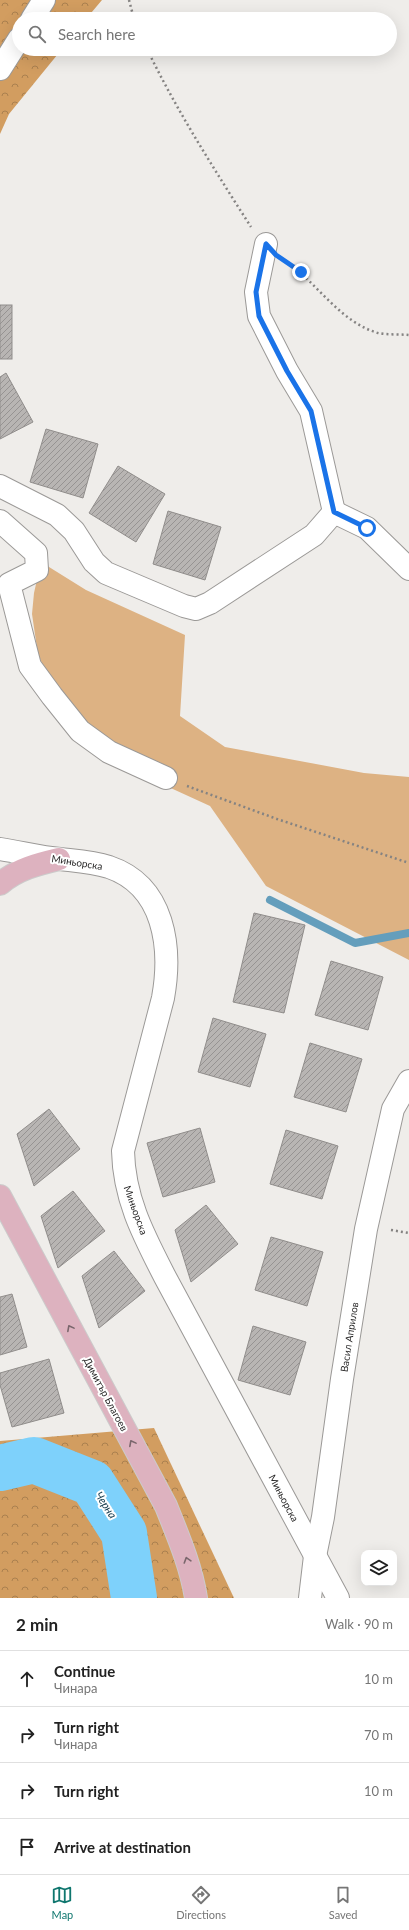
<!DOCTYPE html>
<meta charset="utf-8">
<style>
body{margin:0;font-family:Lato,sans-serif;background:#f6f6f6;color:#222}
.controls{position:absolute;right:12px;bottom:12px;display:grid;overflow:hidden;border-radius:8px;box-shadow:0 4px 16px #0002}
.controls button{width:36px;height:36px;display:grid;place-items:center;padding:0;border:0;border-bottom:1px solid #e0e0e0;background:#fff;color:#222;font:20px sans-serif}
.stop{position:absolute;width:12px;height:12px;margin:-9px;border:3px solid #1a73e8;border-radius:50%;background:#fff}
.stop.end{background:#1a73e8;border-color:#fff;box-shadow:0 1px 4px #0008}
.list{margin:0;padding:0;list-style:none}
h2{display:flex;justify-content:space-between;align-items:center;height:52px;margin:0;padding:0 16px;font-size:17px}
h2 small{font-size:13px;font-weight:400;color:#767676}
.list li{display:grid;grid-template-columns:26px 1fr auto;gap:12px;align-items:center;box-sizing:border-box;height:56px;padding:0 16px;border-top:1px solid #e0e0e0}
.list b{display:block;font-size:15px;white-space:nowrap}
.list p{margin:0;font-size:13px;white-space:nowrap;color:#767676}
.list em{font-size:13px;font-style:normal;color:#767676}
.icon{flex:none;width:22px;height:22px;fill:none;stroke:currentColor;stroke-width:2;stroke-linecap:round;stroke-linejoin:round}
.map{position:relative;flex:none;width:409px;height:1598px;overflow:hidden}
.search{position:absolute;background:#fff;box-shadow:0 4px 16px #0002;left:12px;right:12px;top:12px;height:44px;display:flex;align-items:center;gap:10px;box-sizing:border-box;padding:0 14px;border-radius:22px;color:#767676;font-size:15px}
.sheet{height:276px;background:#fff}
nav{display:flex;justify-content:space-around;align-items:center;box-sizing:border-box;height:56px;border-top:1px solid #e0e0e0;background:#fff;font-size:11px;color:#767676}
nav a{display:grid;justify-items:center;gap:2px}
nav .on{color:#0f766e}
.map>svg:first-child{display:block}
.grass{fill:#ddb283}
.forest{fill:url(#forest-crowns)}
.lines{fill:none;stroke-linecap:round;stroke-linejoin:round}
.stream{stroke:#649ebc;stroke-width:8}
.river{stroke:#7ed1fb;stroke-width:46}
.building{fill:url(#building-hatch);stroke:#908d8b}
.minor-casing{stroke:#9b9997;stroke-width:24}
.major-casing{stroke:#cccbcb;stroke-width:24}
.path{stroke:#858382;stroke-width:2.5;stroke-dasharray:2 3;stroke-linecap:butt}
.minor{stroke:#fff;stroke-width:22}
.major{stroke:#ddb2bf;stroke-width:22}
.oneway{stroke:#7a666c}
.route{stroke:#1a73e8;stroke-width:5}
.labels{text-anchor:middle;stroke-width:4;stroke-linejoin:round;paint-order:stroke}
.street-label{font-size:10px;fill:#292828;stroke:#fff}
.water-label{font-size:11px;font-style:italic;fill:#1b4052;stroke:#fff}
</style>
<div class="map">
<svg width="409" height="1598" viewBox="0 0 409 1598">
<defs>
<pattern id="forest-crowns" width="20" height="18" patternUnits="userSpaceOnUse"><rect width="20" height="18" fill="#d29d60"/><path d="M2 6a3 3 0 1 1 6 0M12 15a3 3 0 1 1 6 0" fill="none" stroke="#aa804f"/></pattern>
<pattern id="building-hatch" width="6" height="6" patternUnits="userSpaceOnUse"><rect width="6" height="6" fill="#b8b5b3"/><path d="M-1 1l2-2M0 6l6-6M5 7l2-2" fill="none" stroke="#969392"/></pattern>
</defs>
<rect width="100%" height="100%" fill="#efedea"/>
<!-- grass -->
<polygon class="grass" points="41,562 86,590 185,635 180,716 225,747 364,773 409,777 409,960 266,886 210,806 116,763 61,701 38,655 32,614 34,593"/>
<!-- forest -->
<g class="forest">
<polygon points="0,0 102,0 86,19 19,19 19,49 62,49 9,114 0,134"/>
<polygon points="154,1428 234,1598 0,1598 0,1441"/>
</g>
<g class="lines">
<!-- stream -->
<polyline class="stream" points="270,900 355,943 409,933"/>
<!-- river -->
<polyline class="river" points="0,1468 34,1460 92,1483 124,1533 134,1598"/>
</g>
<!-- building -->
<g class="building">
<rect x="0" y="305" width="12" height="54"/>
<polygon points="6,373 33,422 0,439 0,377"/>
<polygon points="46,429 98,444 83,498 30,482"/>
<polygon points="118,466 165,494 136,542 89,513"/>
<polygon points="168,511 221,527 205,580 153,564"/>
<polygon points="254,913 305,925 284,1013 233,1002"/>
<polygon points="331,961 383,977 368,1030 315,1015"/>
<polygon points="213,1018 266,1034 250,1087 198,1072"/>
<polygon points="310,1043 362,1059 346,1112 294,1097"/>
<polygon points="49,1109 80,1149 34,1186 17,1134"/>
<polygon points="200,1128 215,1182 163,1197 147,1143"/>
<polygon points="286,1130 338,1146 322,1199 270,1184"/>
<polygon points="73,1191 105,1231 58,1268 41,1216"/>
<polygon points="206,1205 238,1244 191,1282 175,1230"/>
<polygon points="271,1237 323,1252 307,1306 255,1290"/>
<polygon points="114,1251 145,1291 99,1328 82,1276"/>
<polygon points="12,1294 27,1347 0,1355 0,1297"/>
<polygon points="253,1326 306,1342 290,1395 238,1380"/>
<polygon points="49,1359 64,1413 12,1427 0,1385 0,1373"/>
</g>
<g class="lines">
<defs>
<g id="minor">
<polyline points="32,19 44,0"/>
<polyline points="0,69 19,39"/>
<polyline points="266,244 256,292 259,316 287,371 311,411 334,512"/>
<polyline points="0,486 57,515 74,531 94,562 106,573 184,606 196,609 210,603 314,535 334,512"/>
<polyline points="334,512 367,528 409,569"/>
<polyline points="0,521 36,553 37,570 9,584 30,666 52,696 80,731 109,752 166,778"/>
<path d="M0 849C20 852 40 857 60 859 77 861 93 862 109 867 165 886 172 948 163 998L123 1151C124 1199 144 1236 165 1277L338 1598"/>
<polyline points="310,1598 315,1556 323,1517 342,1379 366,1229 393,1109 409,1081"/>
</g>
<g id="major">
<path d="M0 884C17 869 38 864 59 859"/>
<path d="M0 1196 166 1506C178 1536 191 1566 196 1598"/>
</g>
</defs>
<!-- minor casing -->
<use href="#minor" class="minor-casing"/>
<!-- major casing -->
<use href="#major" class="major-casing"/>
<!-- path -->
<g class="path">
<polyline points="129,0 134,19"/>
<path d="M147 49C177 111 214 169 251 227"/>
<path d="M287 262C318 284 340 322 378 333 387 335 399 334 409 335"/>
<polyline points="187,786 277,819 409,863"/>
<polyline points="391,1230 409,1233"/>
</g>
<!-- minor -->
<use href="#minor" class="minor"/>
<!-- major -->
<use href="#major" class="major"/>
</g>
<!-- one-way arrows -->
<defs><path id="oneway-chevron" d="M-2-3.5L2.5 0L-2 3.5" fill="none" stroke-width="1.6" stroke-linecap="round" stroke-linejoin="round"/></defs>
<g class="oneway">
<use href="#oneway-chevron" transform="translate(70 1328) rotate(-118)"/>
<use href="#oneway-chevron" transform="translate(132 1443) rotate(-118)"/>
<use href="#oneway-chevron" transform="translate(187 1560) rotate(-107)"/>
</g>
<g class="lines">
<!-- route -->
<polyline class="route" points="301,272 276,255 266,244 256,292 259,316 287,371 311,411 334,512 367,528"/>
</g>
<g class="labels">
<!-- street labels -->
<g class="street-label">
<text transform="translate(77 862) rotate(9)" y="4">Миньорска</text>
<text transform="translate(136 1210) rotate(70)" y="4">Миньорска</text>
<text transform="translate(349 1337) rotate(-81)" y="4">Васил Априлов</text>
<text transform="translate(106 1394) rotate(62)" y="4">Димитър Благоев</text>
<text transform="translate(284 1498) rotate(62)" y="4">Миньорска</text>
</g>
<!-- water labels -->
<g class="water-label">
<text transform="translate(106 1505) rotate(57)" y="4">Черна</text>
</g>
</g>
</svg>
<div class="controls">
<button><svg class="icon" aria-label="layers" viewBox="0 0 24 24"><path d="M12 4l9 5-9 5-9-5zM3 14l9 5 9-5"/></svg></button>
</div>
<div class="stop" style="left:367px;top:528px"></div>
<div class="stop end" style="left:301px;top:272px"></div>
<div class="search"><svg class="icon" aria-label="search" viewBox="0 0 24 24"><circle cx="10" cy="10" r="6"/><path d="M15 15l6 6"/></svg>Search here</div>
</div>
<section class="sheet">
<h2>2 min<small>Walk · 90 m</small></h2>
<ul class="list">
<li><svg class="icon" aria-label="ahead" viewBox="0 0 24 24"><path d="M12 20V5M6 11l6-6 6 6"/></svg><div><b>Continue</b><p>Чинара</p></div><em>10 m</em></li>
<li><svg class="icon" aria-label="right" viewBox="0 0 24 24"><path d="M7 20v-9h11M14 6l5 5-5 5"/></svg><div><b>Turn right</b><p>Чинара</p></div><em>70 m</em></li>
<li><svg class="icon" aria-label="right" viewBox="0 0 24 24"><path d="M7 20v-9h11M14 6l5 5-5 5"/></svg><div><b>Turn right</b></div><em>10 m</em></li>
<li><svg class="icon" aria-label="arrive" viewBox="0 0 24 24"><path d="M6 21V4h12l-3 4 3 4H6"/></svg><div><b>Arrive at destination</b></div></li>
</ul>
</section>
<nav>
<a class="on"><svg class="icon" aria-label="map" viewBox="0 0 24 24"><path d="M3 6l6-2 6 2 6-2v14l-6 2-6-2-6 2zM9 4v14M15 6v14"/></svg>Map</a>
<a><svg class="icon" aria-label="directions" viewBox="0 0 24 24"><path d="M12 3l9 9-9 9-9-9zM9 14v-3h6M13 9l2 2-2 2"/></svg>Directions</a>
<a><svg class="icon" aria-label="saved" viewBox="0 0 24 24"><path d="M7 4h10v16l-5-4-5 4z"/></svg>Saved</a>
</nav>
